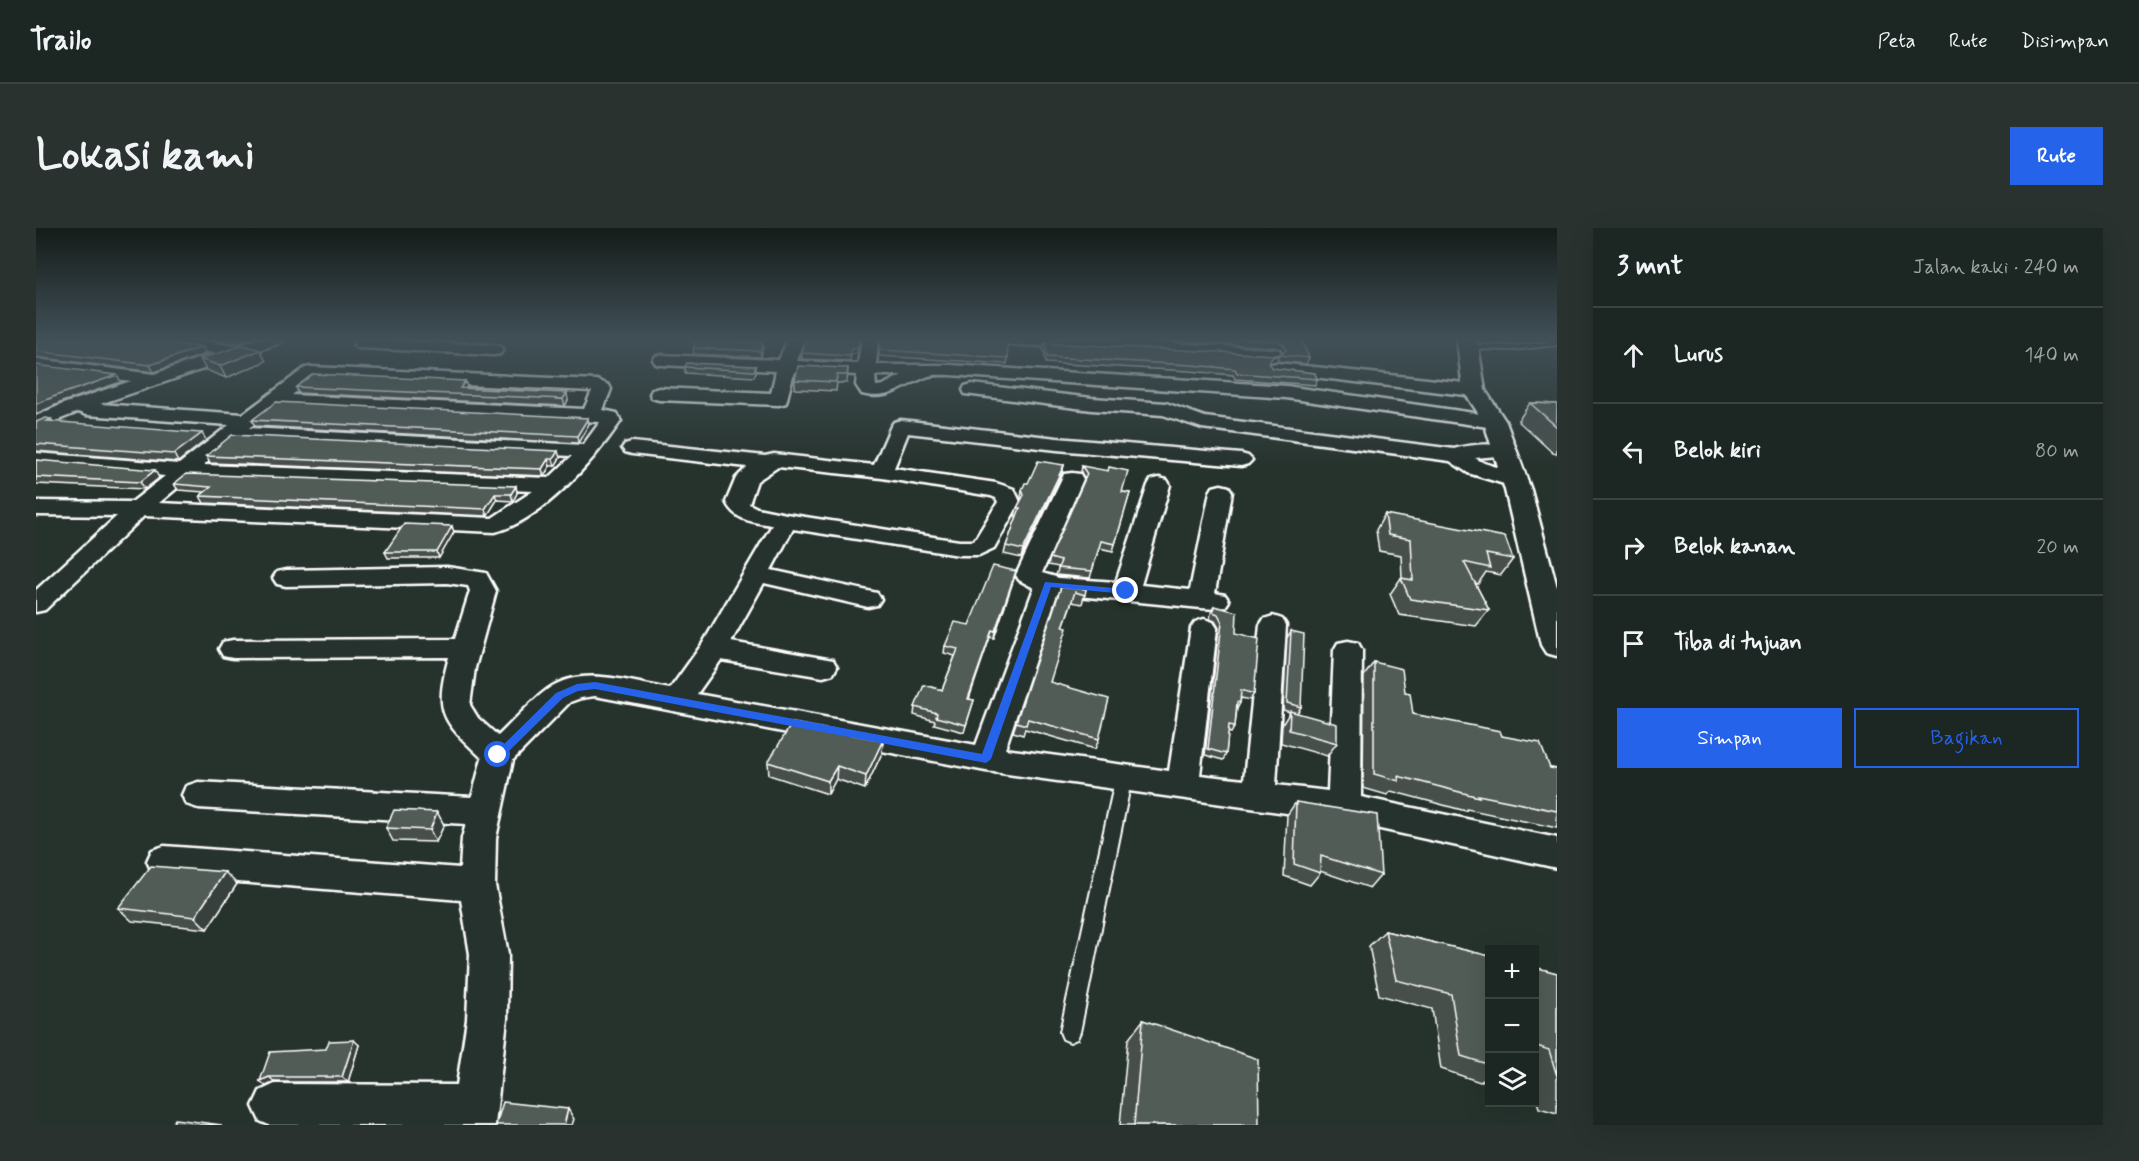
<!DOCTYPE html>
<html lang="id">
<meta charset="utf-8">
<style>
body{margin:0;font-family:Mynerve,sans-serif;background:#29322f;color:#f1f3f6}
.controls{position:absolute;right:18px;bottom:18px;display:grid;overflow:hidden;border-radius:0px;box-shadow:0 6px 24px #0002}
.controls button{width:54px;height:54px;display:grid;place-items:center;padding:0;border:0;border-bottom:2px solid #3a4340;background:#1c2622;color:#f1f3f6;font:30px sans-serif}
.stop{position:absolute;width:18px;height:18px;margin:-14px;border:4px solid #2563eb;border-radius:50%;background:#fff}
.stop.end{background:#2563eb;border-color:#fff;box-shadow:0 2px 6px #0008}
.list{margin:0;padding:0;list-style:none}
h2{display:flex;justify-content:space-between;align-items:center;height:78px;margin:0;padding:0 24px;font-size:26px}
h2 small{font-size:20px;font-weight:400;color:#a0a5a5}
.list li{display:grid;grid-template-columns:39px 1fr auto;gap:18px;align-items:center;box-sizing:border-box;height:96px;padding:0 24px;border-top:2px solid #3a4340}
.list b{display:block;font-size:22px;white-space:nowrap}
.list em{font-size:20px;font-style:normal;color:#a0a5a5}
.actions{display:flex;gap:12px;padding:18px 24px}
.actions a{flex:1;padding:14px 0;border:2px solid #2563eb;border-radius:0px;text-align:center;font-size:21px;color:#2563eb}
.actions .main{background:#2563eb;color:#fff}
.icon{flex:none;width:33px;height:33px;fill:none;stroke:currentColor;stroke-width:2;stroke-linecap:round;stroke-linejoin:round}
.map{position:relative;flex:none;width:1521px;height:897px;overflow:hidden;border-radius:0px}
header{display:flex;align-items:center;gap:36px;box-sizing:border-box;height:84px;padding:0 30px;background:#1c2622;border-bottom:2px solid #3a4340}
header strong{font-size:28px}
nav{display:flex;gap:33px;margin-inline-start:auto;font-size:21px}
.intro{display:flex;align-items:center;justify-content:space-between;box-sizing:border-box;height:144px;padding:0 36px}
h1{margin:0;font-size:42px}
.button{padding:15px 27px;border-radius:0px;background:#2563eb;color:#fff;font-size:21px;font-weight:700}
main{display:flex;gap:36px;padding:0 36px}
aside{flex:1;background:#1c2622;border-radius:0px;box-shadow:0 6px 24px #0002}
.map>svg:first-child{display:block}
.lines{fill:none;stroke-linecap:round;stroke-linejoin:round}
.lane-casing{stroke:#fff;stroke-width:4}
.street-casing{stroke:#fff;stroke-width:5}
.secondary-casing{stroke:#fff;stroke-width:5}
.lane{fill:#26332d;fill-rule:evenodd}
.street{fill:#26332d;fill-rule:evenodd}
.secondary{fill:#26332d;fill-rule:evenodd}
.wall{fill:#464f4b;stroke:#fff;stroke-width:1.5}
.shaded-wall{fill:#39403d;stroke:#fff;stroke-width:1.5}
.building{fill:#515c57;stroke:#fff;stroke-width:1.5}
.route{fill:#2563eb}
</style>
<header>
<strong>Trailo</strong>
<nav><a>Peta</a><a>Rute</a><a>Disimpan</a></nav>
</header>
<div class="intro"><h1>Lokasi kami</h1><a class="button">Rute</a></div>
<main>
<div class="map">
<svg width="1521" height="897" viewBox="0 0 1521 897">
<rect width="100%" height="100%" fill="#26332d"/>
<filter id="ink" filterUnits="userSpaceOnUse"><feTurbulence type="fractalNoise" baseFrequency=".0167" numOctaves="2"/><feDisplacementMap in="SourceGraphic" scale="12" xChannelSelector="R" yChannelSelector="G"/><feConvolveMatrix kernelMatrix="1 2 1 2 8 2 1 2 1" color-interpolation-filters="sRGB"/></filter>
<g filter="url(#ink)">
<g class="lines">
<defs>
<g id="lane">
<polygon points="1521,113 1521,117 1477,122 1431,121 1427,119 1431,117 1477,118"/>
<polygon points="1088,542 1093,544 1096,548 1044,804 1041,811 1034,814 1027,811 1024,804 1080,548 1083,544"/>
</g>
<g id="street">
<path d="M100 111H151L201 118 221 111H246L244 115 64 176 207 186 269 140 275 139 561 152 573 157 575 161 567 182 581 185 585 193C558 232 507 292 459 304L108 288 9 382 0 384V362L81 288 0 287V273L96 274 129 248 0 237V225L143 236 193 197 50 187 42 184 0 201V188L27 176 95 153 0 141V131L118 146 179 125 108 116ZM279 150 556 163 548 181 256 167ZM242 178 564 194 547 217 213 200ZM199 211 536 228 513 250 168 237ZM153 250 497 263 456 290 123 275Z"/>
<polygon points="320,111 458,117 464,118 467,122 464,126 458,127 325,120 319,119 317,115"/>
<path d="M752 111H769L761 133 822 136 826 111H842L840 137H914L1250 158 1459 188 1466 190 1469 194 1466 198 1459 200 1250 170 914 147C906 147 897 146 890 149 867 158 853 173 826 166L820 157 821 147 758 144 750 175 743 177 623 172 616 170 614 166 616 162 623 160 735 165 740 143 626 137 620 136 617 132 620 128 626 127 743 132ZM839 147H866L847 157 840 158Z"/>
<polygon points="960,111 1064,111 1237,121 1243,122 1246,126 1243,130 1237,131 968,116"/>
<polygon points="1241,135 1438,156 1445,158 1447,162 1445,166 1438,168 1235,144 1232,140 1235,136"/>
<path d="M936 156 1056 170 1130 175 1169 189 1418 221C1434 216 1458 215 1474 219L1477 223 1474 227 1439 230 1448 235 1486 247 1489 252 1486 257 1478 259 1432 245 1414 233 1166 200 1127 187 1056 182 929 166 927 162 929 158Z"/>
<path d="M865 192 1021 210 1205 226 1212 228 1216 232 1212 236 1205 238 1021 222 872 205 858 240 960 255 978 261 984 274 958 320 943 327H923L757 301 735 342 841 365 845 371 841 377 832 379 728 355 695 414 797 432 801 439 797 446 787 449 685 432 661 466 940 517 998 360 983 352 980 347 1028 246 1036 245 1044 246 1047 251 1006 345 1023 350 1080 354 1112 257 1115 252 1123 250 1131 252 1134 257 1105 357 1154 362 1174 264 1177 259 1185 257 1193 259 1196 264 1179 365 1189 367 1193 373 1189 379 1180 381 1165 380 1021 366 969 521 1133 543 1155 400 1159 394 1168 391 1177 394 1181 400 1164 547 1208 552 1224 397 1228 391 1237 388 1246 391 1250 397 1240 557 1292 563 1298 422 1302 415 1312 413 1322 415 1326 422 1325 569 1521 610V640L1308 593 950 543 559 468 545 470 534 474 477 532 460 610 459 657 472 726 471 791 459 897H233L224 893 217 878 224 863 239 856 421 857 431 791 434 726 425 672 128 648 116 644 111 633 116 622 128 618 424 640 426 610 430 596 162 580 150 576 146 567 150 558 162 554 436 569 446 530C405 492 398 484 413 429L197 430 187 428 183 421 187 414 197 412 419 411 434 363 432 358 411 355 250 358 241 356 237 350 241 344 250 342 411 339 450 345 460 363 439 440 434 477 442 490 462 508C478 493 494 474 512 461 546 436 597 455 634 461L667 415 736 297C717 294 699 293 690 274L700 250 711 239 596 226 589 224 586 220 589 216 596 214 729 228 738 226 838 237 855 198 858 194ZM742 239 846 250 955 268 960 270 962 274 938 313H923L750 286 721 280 713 276 721 253Z"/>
</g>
<polygon id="secondary" points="1421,111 1441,111 1449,162 1470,194 1495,262 1521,359 1521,428 1510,425 1505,417 1469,262 1448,194 1427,162"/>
</defs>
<!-- lane casing -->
<use href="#lane" class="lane-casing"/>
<!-- street casing -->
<use href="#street" class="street-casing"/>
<!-- secondary casing -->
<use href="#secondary" class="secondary-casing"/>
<!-- lane -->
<use href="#lane" class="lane"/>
<!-- street -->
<use href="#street" class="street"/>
<!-- secondary -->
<use href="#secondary" class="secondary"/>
</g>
<!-- wall -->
<g class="wall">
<polygon points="0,111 166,119 169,126 118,144 0,129"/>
<polygon points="169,111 214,111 201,116"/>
<polygon points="824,111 821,126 815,126 814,133 766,131 766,125"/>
<polygon points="844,111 972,130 971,136 843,128"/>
<polygon points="1107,111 1265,111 1273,130 1270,136 1241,133 1233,136 1237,140 1281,151 1279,157 1199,151 1197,147 1153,143 1010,135 1007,120 1009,115 1239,127 1246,126 1247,125 1245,121 1237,119"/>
<polygon points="727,115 727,120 725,129 658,126 657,120"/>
<polygon points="164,131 230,133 190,150 170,142"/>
<polygon points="720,138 720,144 718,149 649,145 649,139"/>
<polygon points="812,140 811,155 801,155 800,163 759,161 759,152"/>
<polygon points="429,153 431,160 532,172 529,178 262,165 260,159"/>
<polygon points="1494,175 1521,176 1521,226 1517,225 1482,193"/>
<polygon points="15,191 17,194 170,212 142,234 0,223 0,194"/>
<polygon points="216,192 553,196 542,215 219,198"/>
<polygon points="170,228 524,230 519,238 514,238 508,248 174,235"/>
<polygon points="0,232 123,250 109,261 0,256"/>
<polygon points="1028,237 1026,245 985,330 968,326 970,318 981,288 979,288 981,280 985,272 985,270 986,262 992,255"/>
<polygon points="1046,238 1086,264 1094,265 1077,323 1063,320 1054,350 1020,347 1023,339 1012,337 1014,330 1049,251 1045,244"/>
<polygon points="138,256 480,258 481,265 477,273 461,272 451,288 168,275 164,268 169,264 142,262"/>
<polygon points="1349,286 1477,331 1465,347 1450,344 1442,356 1439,355 1453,382 1440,398 1363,387 1354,366 1365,350 1366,350 1365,327 1343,323 1340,302"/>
<polygon points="418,304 403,330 352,330 349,324"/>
<polygon points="980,343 958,410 954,409 933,471 938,472 928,504 898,496 899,493 878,487 879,479 906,462 919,428 908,425 909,418 933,397"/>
<polygon points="1025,359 1050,361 1046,376 1036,374 1027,399 1014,454 1063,511 1059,521 989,501 987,507 977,504"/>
<polygon points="1178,378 1200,405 1218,466 1214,472 1205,470 1204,475 1201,481 1199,498 1195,505 1192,504 1190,526 1187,532 1169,527 1183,400 1179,393 1174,391 1175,385"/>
<polygon points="1255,403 1265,479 1261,485 1301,515 1291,528 1245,515 1246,497 1254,484 1247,482 1251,410"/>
<polygon points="1338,434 1369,464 1377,486 1466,508 1514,540 1521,541 1521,600 1431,581 1430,583 1355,563 1351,567 1327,560 1328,448"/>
<polygon points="847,512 846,525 829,561 800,551 792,566 733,547 732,534"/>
<polygon points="1260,574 1345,647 1334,660 1284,643 1284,645 1274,657 1248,648 1251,587"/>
<polygon points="401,584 408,597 400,614 357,613 350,600"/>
<polygon points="201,656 171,701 96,693 82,680"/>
<polygon points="1349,703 1454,728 1454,848 1444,854 1405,841 1396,781 1343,767 1333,718"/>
<polygon points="1498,739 1521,745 1521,885 1503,880 1498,864"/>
<polygon points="1107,792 1223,897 1084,897 1092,812"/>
<polygon points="323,817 312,854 239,854 230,858 224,853 290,821"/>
</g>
<!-- shaded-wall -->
<g class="shaded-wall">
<polygon points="199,111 214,111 201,116"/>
<polygon points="727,115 727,120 725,129 724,123"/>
<polygon points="166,119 169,126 118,144 114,137"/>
<polygon points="224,122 230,133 190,150 184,138"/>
<polygon points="1243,127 1241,133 1233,135 1236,129"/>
<polygon points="81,147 85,154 26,174 0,186 0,176 22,167"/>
<polygon points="429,153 431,159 426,166 424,160"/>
<polygon points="531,165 532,172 529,178 527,171"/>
<polygon points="552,190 553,196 542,215 541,208"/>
<polygon points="166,205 170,212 142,234 138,226"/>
<polygon points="522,223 524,230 519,238 517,231"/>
<polygon points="512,231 514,238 508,248 506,241"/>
<polygon points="1028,237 1026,245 985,330 987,322"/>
<polygon points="119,242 123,250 109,261 104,254"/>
<polygon points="480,258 481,265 477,273 475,266"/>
<polygon points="459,266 461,272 451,288 449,281"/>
<polygon points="416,298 418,304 403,330 401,324"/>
<polygon points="980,343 978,351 958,410 959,403"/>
<polygon points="956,402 954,409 930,478 932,471"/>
<polygon points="847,512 846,525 829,561 830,548"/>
<polygon points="801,538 800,551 792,566 792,553"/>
<polygon points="401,584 408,597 400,614 394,602"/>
<polygon points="189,644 201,656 171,701 159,689"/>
<polygon points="318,812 323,817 312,854 306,849"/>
<polygon points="233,849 239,854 230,858 224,853"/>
<polygon points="532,881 538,891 536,897 528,897"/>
</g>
<!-- building -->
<g class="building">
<polygon points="0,111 103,111 166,119 114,137 0,123"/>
<polygon points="662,111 666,111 727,115 724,123 657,120"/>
<polygon points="770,111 823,111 822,121 815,120 814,128 766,125"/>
<polygon points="844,111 968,111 971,113 972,130 843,122"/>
<polygon points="1209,111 1265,111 1273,130 1243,127 1236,129 1233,135 1237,140 1279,145 1281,151 1201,145 1199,141 1155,137 1011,129 1009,115 1239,127 1246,126 1250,122 1247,115 1240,113"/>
<polygon points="208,117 224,122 184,138 164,131"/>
<polygon points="651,135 720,138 718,143 649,139"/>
<polygon points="0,137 81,147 22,167 0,176"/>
<polygon points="762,138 812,140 811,147 801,147 800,154 759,152"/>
<polygon points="277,146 429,153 424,160 531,165 527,171 260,159"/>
<polygon points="240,174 552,190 541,208 216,192"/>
<polygon points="1494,175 1521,176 1521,199"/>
<polygon points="10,190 15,191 11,193 166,205 138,226 0,216 0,194"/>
<polygon points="196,207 522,223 517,231 512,231 506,241 170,228"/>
<polygon points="0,232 119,242 104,254 0,249"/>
<polygon points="1002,233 1028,237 987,322 970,318 984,280 981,280 988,267 986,262 989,255 992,255"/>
<polygon points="1046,238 1072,243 1073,239 1092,243 1086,264 1094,265 1079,316 1065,313 1056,343 1022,340 1025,333 1014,330 1051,246"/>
<polygon points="150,246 480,258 475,266 459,266 449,281 164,268 175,259 138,256"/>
<polygon points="1349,286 1469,309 1477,331 1450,326 1454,340 1428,334 1453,382 1374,371 1365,350 1377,352 1375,311 1352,307"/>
<polygon points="368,296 416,298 401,324 349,324"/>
<polygon points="957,338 980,343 959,403 956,402 932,471 938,472 930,497 900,489 901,485 879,479 888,457 906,462 922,421 909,418 919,394 933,397"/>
<polygon points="1025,359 1050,361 1049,367 1039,364 1027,399 1031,400 1014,454 1073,471 1063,511 992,491 990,497 980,494"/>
<polygon points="1178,378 1201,384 1200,405 1223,411 1218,466 1205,462 1204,475 1201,474 1199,498 1193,497 1190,526 1172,521 1186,394 1182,386 1177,384"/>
<polygon points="1255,403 1268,406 1265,479 1251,475"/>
<polygon points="1338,434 1366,441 1369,464 1374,465 1377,486 1464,503 1466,508 1504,515 1514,540 1521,541 1521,583 1442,567 1443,569 1362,548 1363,553 1338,546"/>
<polygon points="1254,483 1301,496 1301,515 1253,502"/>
<polygon points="756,495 847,512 830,548 801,538 792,553 732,534"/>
<polygon points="1260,574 1341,587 1345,647 1285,628 1284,645 1258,636"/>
<polygon points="358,582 401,584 394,602 350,600"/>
<polygon points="115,638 189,644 159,689 82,680"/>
<polygon points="1349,703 1454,728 1454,837 1425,828 1415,766 1360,752"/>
<polygon points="1498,739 1521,745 1521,848 1513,822 1498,817"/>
<polygon points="1107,792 1222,831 1223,897 1098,897"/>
<polygon points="318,812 306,849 233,849 224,853 234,824 290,821 293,813"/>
<polygon points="467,874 532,881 528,897 460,897"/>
<polygon points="139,891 186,897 136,897"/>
</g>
</g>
<!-- sky -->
<linearGradient id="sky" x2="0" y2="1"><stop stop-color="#151c19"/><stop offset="0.47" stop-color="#415057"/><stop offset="1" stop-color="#415057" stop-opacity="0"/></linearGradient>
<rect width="1521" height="237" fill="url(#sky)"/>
<!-- route -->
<polygon class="route" points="1009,354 1090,361 1095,363 1090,366 1015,359 955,531 950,535 559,461 542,463 527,470 466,530 458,530 457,527 520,465 541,456 559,454 946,526"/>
</svg>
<div class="controls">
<button>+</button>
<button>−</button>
<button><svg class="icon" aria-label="layers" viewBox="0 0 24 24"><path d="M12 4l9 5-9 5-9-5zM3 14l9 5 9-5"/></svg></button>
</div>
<div class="stop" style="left:462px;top:527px"></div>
<div class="stop end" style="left:1090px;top:363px"></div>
</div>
<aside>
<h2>3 mnt<small>Jalan kaki · 240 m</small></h2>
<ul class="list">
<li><svg class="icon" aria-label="ahead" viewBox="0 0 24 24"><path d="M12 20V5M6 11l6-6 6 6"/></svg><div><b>Lurus</b></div><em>140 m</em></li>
<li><svg class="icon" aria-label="left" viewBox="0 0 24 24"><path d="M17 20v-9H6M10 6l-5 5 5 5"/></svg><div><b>Belok kiri</b></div><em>80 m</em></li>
<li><svg class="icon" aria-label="right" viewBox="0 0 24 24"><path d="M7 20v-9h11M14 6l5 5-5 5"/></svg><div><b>Belok kanan</b></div><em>20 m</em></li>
<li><svg class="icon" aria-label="arrive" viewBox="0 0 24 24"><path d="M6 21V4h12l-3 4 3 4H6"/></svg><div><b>Tiba di tujuan</b></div></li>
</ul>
<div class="actions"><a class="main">Simpan</a><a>Bagikan</a></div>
</aside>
</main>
